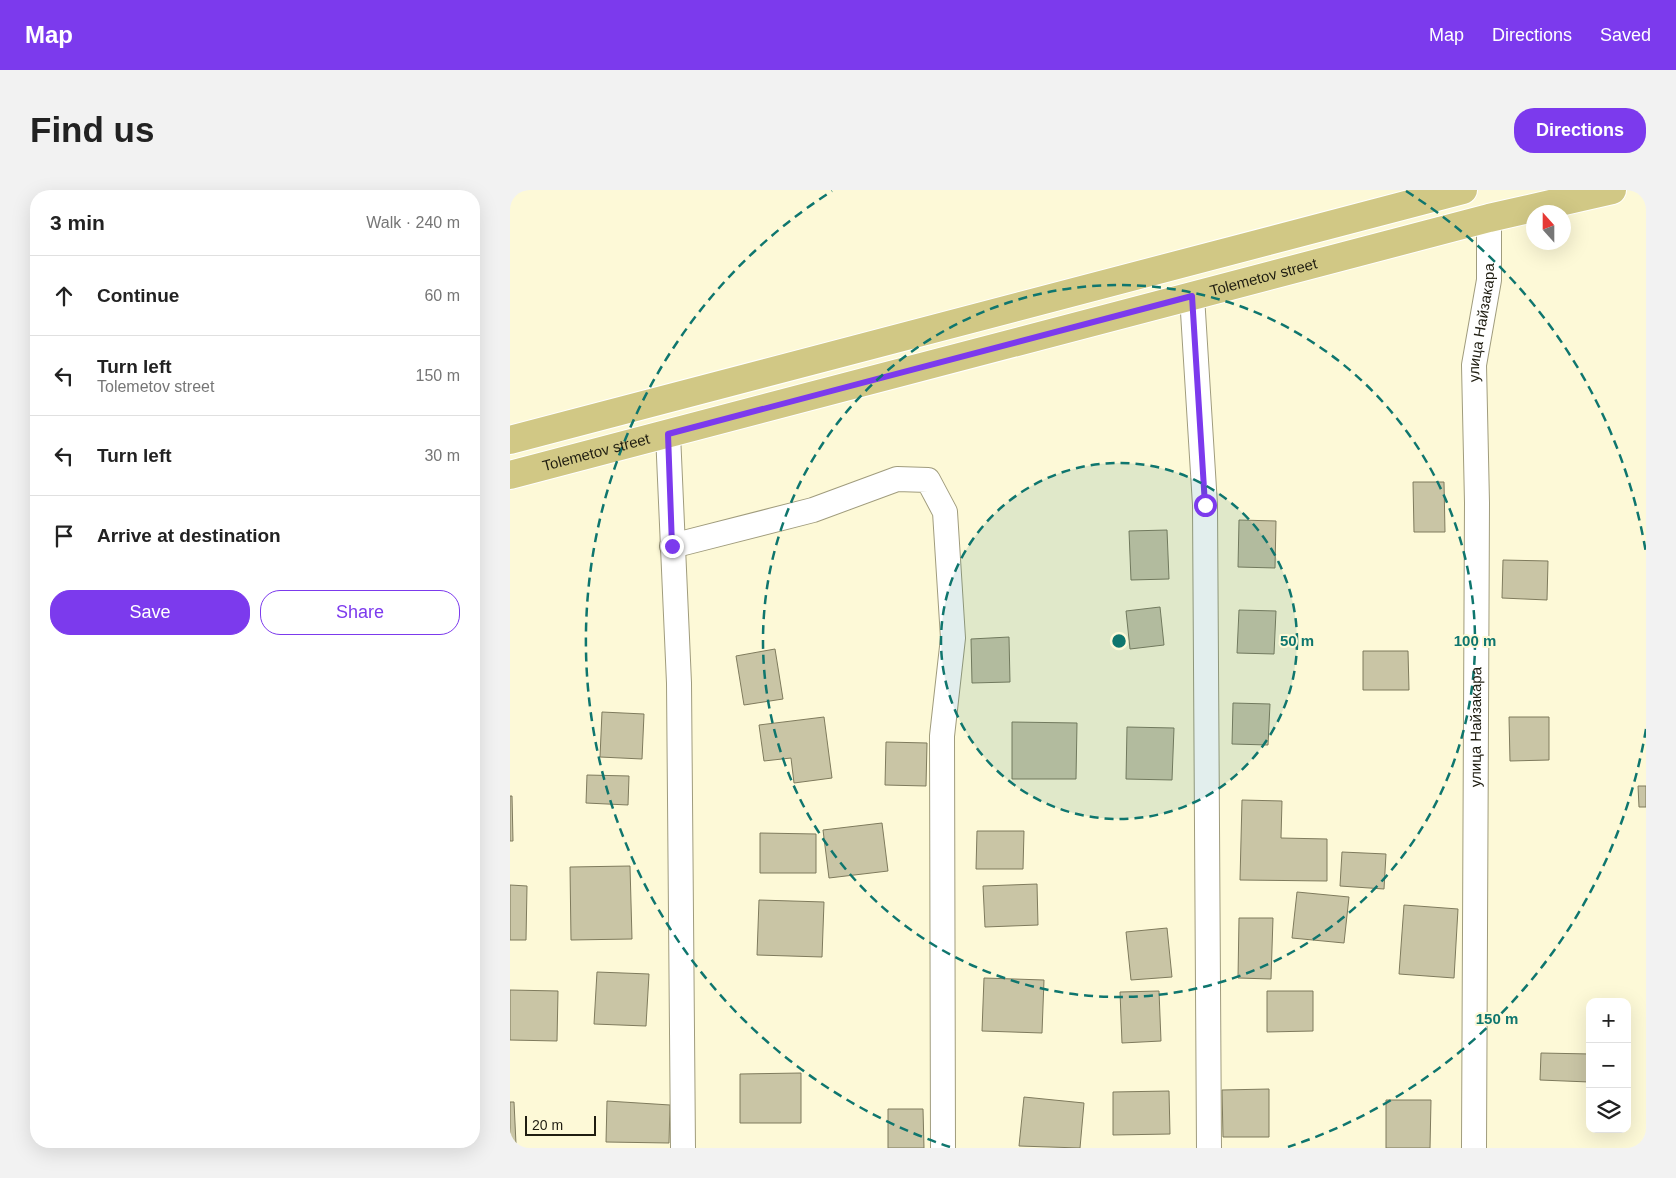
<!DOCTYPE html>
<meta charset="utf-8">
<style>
body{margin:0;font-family:Arial,sans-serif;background:#f2f2f2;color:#222}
.controls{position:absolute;right:15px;bottom:15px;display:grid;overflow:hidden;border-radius:10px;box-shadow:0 5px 20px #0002}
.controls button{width:45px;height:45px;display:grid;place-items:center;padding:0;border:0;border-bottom:1px solid #e0e0e0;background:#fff;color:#222;font:25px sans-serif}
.compass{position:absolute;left:1016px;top:15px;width:45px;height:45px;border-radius:50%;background:#fff;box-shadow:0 5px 20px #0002;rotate:339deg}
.scale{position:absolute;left:15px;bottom:12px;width:71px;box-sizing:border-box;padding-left:5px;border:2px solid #1f1d11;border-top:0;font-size:14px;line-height:18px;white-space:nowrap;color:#1f1d11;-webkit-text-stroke:4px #fdf9d7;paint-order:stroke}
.stop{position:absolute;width:15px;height:15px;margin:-11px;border:4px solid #7c3aed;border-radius:50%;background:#fff}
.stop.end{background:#7c3aed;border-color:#fff;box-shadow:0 1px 5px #0008}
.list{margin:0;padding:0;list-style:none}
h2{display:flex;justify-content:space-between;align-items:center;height:65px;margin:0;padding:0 20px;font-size:21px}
h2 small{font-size:16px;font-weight:400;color:#767676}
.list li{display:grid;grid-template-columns:32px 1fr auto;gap:15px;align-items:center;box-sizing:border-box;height:80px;padding:0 20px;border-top:1px solid #e0e0e0}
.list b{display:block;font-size:19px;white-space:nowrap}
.list p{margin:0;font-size:16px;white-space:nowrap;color:#767676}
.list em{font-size:16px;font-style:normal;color:#767676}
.actions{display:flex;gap:10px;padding:15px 20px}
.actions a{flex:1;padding:11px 0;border:1px solid #7c3aed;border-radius:20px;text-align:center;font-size:18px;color:#7c3aed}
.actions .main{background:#7c3aed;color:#fff}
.icon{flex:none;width:28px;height:28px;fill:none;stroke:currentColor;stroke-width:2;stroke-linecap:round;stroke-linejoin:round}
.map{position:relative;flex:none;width:1136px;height:958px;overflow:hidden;border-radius:20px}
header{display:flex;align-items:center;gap:30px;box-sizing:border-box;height:70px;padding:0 25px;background:#7c3aed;color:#fff}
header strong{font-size:24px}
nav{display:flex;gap:28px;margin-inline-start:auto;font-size:18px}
.intro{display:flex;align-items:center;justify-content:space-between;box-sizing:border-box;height:120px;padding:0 30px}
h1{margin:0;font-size:35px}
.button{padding:12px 22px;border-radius:20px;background:#7c3aed;color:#fff;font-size:18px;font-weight:700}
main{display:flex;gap:30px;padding:0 30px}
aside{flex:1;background:#fff;border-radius:20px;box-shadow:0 5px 20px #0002}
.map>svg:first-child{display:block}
.building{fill:#c9c5a5;stroke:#7f7b5d}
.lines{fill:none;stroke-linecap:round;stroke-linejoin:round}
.street-casing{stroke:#a09c7d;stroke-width:26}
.primary-casing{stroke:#fff;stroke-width:30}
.street{stroke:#fff;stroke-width:24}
.primary{stroke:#d1c885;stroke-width:28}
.route{stroke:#7c3aed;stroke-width:6}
.ring{fill:none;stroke:#0f766e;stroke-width:2.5;stroke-dasharray:9 6}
.labels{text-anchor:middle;stroke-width:4;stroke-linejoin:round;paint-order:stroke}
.street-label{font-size:15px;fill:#1f1d11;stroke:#fdf9d7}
.centre{fill:#0f766e;stroke:#fdf9d7;stroke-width:2.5}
.ring-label{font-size:15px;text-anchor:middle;font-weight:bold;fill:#0f766e;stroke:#fdf9d7;stroke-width:4;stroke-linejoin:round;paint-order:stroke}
</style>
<header>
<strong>Map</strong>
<nav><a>Map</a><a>Directions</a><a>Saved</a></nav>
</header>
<div class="intro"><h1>Find us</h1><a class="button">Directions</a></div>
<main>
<aside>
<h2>3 min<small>Walk · 240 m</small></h2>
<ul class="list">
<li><svg class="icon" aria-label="ahead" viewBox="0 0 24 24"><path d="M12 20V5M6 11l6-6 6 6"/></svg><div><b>Continue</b></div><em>60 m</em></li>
<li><svg class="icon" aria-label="left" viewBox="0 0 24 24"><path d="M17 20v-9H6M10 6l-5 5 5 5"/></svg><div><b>Turn left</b><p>Tolemetov street</p></div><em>150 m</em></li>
<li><svg class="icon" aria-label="left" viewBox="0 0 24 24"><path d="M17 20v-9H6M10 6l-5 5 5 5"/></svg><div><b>Turn left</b></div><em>30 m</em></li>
<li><svg class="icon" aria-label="arrive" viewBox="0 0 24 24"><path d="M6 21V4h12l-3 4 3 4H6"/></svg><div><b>Arrive at destination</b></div></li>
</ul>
<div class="actions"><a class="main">Save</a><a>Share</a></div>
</aside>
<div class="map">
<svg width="1136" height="958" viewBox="0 0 1136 958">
<rect width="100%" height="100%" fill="#fdf9d7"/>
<!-- building -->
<g class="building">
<polygon points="903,292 934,292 935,342 904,342"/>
<polygon points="729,330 766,331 765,378 728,377"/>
<polygon points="657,340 659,389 621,390 619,341"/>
<polygon points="993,370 1038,371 1037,410 992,408"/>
<polygon points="650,417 654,455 620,459 616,421"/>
<polygon points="729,420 766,421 764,464 727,463"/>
<polygon points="499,447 500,492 462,493 461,449"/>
<polygon points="265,459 273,509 234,515 226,466"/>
<polygon points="853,461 898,461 899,500 853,500"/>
<polygon points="723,513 760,514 758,555 722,554"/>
<polygon points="92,522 134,524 132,569 90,567"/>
<polygon points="314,527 322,588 284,593 281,568 254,571 249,535"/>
<polygon points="999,527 1039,527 1039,570 1000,571"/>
<polygon points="502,532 567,533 566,589 502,589"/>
<polygon points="617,537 664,538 662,590 616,589"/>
<polygon points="376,552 417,553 416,596 375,595"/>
<polygon points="77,585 119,586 118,615 76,613"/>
<polygon points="1128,596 1136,596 1136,617 1129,617"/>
<polygon points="0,606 2,606 3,651 0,651"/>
<polygon points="732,610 772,611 771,648 817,649 817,691 730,690"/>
<polygon points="372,633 378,681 319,688 313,640"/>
<polygon points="467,641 514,641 513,679 466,679"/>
<polygon points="250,643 306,644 306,683 250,683"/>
<polygon points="832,662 876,664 874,699 830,696"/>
<polygon points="120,676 122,749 61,750 60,677"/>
<polygon points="527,694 528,735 475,737 473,696"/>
<polygon points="0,695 17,696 16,750 0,750"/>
<polygon points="787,702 839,707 834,753 782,748"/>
<polygon points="249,710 314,712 312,767 247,765"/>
<polygon points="894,715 948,719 944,788 889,784"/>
<polygon points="729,728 763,728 761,789 728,788"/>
<polygon points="657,738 662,787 621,790 616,742"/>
<polygon points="87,782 139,784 136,836 84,834"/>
<polygon points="474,788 534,790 532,843 472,841"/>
<polygon points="0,800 48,801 47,851 0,850"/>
<polygon points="649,801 651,851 612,853 610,802"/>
<polygon points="757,801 803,801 803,841 757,842"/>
<polygon points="1031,863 1080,864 1079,892 1030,890"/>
<polygon points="291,883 291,933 230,933 230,884"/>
<polygon points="759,899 759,947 713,947 712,900"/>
<polygon points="659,901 660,944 603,945 603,902"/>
<polygon points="514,907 574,913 570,958 509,956"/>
<polygon points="876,910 921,910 920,958 876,958"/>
<polygon points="97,911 160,915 159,953 96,952"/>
<polygon points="0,912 4,912 6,954 0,955"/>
<polygon points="378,919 413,919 414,958 378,958"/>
</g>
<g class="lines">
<defs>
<g id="street">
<polyline points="682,106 695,315 699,958"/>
<polyline points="158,244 169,493 173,958"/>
<polyline points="162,356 303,320 387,289 418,290 435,322 443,448 432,546 433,958"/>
<path id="s1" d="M964 958 967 313 964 175 979 90V28"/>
</g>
<g id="primary">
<polyline points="0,250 953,0"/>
<path id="s2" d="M0 285 979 28 1102 0"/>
</g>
</defs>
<!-- street casing -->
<use href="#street" class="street-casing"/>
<!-- primary casing -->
<use href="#primary" class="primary-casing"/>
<!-- street -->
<use href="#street" class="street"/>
<!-- primary -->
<use href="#primary" class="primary"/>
</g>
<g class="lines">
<!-- route -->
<polyline class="route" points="162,356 158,244 682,106 695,315"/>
</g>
<!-- distance rings -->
<circle cx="609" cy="451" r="178" fill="#0f766e" fill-opacity=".12"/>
<g class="ring">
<circle cx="609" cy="451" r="178"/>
<circle cx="609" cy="451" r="356"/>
<path d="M1136 539A534 534 0 0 1 778 957M440 957A534 534 0 0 1 322 1M896 1A534 534 0 0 1 1136 363"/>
</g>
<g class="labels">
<!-- street labels -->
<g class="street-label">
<text dy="5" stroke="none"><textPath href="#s2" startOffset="779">Tolemetov street</textPath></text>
<text dy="5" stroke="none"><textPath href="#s1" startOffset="826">улица Найзакара</textPath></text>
<text dy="5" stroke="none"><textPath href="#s2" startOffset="89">Tolemetov street</textPath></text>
<text dy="5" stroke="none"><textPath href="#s1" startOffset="421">улица Найзакара</textPath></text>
</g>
</g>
<circle cx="609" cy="451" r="8" class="centre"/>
<g class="ring-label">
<text x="787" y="456">50 m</text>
<text x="965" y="456">100 m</text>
<text x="987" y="834">150 m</text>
</g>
</svg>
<div class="controls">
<button>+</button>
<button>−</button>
<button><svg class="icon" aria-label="layers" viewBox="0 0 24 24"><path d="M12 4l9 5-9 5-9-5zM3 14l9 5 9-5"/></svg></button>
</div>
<svg class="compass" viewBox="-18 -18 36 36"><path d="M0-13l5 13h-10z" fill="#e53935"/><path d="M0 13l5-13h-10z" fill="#767676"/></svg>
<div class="scale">20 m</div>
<div class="stop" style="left:695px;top:315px"></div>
<div class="stop end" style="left:162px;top:356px"></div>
</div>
</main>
